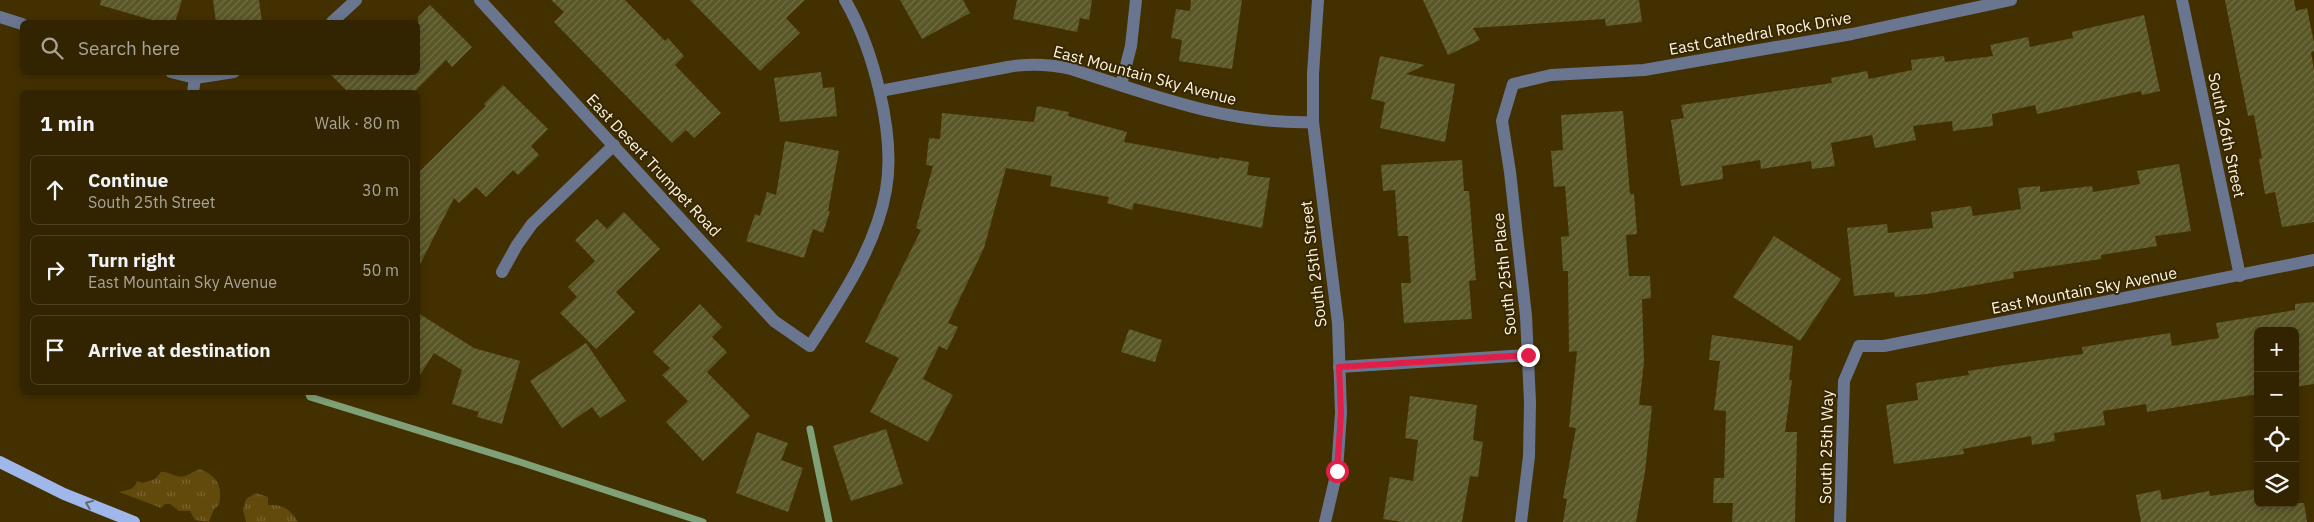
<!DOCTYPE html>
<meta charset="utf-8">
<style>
body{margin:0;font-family:"IBM Plex Sans",sans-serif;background:#3d300f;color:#f1f3f6}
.controls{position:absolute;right:15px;bottom:15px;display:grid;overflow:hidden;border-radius:8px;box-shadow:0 2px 8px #0003}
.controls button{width:45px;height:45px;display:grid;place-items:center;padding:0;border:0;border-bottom:1px solid #4d4122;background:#322400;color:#f1f3f6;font:25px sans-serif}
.stop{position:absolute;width:15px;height:15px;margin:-11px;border:4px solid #e11d48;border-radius:50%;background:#fff}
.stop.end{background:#e11d48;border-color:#fff;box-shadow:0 1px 5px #0008}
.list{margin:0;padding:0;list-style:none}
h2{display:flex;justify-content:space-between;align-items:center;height:65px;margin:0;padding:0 20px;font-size:21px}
h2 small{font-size:16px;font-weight:400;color:#a8a499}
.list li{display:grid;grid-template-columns:32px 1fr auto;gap:15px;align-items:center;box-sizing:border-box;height:70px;margin:0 10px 10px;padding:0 10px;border:1px solid #4d4122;border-radius:8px}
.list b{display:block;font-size:19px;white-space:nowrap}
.list p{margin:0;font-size:16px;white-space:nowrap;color:#a8a499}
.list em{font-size:16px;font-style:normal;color:#a8a499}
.icon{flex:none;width:28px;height:28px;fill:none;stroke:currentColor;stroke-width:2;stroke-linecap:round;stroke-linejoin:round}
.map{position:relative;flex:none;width:2314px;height:522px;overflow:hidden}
.search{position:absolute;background:#322400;box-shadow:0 2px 8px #0003;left:20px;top:20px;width:400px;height:55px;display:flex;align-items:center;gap:12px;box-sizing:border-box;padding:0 18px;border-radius:8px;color:#a8a499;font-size:19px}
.panel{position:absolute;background:#322400;box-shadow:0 2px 8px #0003;left:20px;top:90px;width:400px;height:305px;border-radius:8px}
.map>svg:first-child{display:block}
.grass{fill:url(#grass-tufts)}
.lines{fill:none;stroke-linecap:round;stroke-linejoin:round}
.stream{stroke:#80a178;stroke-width:7}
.building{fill:url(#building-hatch)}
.minor{stroke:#6a768f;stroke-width:12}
.major{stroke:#a0b7eb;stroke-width:12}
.oneway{stroke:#65686b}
.route{stroke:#e11d48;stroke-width:6}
.labels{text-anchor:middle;stroke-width:4;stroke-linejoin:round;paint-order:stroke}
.street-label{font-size:16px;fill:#fff3db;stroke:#352703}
</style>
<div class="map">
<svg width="2314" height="522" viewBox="0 0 2314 522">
<defs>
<pattern id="grass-tufts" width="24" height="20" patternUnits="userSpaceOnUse" patternTransform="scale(1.25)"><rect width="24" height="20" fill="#624a0d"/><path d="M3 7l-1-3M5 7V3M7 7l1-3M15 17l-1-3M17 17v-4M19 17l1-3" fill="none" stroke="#7a6530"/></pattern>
<pattern id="building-hatch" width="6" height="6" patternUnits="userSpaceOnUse" patternTransform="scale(1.25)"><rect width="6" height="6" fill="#595627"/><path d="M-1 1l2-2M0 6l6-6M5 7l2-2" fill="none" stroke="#726f46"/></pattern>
</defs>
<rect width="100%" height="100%" fill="#433000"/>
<!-- grass -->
<g class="grass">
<path d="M200 469C217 476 223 486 219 505L214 509 209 522 195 520 190 511H179L170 504H165L161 508 119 492C128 490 134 490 137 481L143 483 155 479 161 472C168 472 170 474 177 476 184 479 193 471 200 469Z"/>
<path d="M256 493 268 497V505C283 504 290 509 298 522H246L243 510 246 499Z"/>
</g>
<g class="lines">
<!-- stream -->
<g class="stream">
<polyline points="308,392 310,397 520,462 703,522"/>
<polyline points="810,429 829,522"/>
</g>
</g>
<!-- building -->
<g class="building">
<polygon points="101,0 182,0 175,22 159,22 100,5"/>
<polygon points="213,0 259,0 262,22 216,22"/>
<polygon points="551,0 625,0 665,41 668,38 684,56 675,65 721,113 694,138 686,130 672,143 554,22 564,12"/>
<polygon points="690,0 805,0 786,18 800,33 760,71"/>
<polygon points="900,0 963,0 970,13 922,39"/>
<polygon points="1017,0 1092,0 1089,20 1080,18 1077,32 1013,19"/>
<polygon points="1191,0 1242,0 1232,69 1179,61 1182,40 1171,38 1176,9 1190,11"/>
<polygon points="1423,0 1639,0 1642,22 1606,26 1605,19 1473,28 1480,40 1448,55"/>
<polygon points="2225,0 2294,0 2296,11 2307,8 2314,43 2314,51 2311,52 2314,70 2314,222 2282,227 2275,192 2265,194 2259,159 2262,158 2254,115 2248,116"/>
<polygon points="430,5 472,47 452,67 446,60 414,92 348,92 328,72 418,72 418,17"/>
<polygon points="2144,15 2160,91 2142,95 2141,91 2037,114 2035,105 1992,114 1993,126 1953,131 1952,121 1913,126 1916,140 1875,148 1872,135 1831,143 1835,166 1812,169 1811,161 1761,169 1760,160 1722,166 1723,179 1681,186 1671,120 1684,118 1681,105 1832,83 1831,78 1867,71 1869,79 1912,70 1911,60 1944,56 1945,62 1993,56 1990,45 2028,37 2030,47 2073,38 2072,32"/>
<polygon points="1380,56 1425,65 1406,74 1455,84 1445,142 1380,128 1385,102 1371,99"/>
<polygon points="821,72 823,88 834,87 837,116 780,122 774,78"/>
<polygon points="503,85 548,129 531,146 539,155 518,175 513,170 486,197 476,187 459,203 454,198 418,268 418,173 486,106 484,104"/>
<polygon points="1037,106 1069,112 1068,116 1127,132 1124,142 1219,159 1219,157 1249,162 1247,175 1270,178 1262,228 1134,203 1132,210 1107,203 1109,197 1050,186 1052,176 1006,168 984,248 948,323 958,327 947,350 939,346 923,379 953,395 928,442 870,412 899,358 865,342 921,230 916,228 933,166 926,165 929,138 940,139 942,113 1034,122"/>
<polygon points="1623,111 1630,194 1634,194 1637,234 1626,235 1629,276 1650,276 1651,298 1642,299 1644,362 1639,405 1652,406 1645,472 1636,522 1563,522 1567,499 1563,498 1576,428 1569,427 1577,351 1569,352 1568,271 1563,271 1561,237 1569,236 1565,186 1554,187 1551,151 1563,150 1561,115"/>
<polygon points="785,141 839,151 828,211 830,211 823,233 813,229 804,258 746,241 755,214 760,216 767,192 776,195"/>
<polygon points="1462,160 1464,191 1469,191 1476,280 1469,281 1472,319 1404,323 1401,283 1411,283 1408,236 1398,236 1395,190 1383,191 1381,165"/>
<polygon points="2179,164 2191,231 2155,236 2157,246 2101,255 2101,259 2013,272 2014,278 1927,294 1895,297 1894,292 1854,296 1847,228 1887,224 1888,233 1933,228 1931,212 1971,206 1973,216 2021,209 2018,188 2040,186 2040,192 2092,186 2093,192 2140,184 2137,171"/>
<polygon points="624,212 660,249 616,292 635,312 596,349 560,313 577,297 568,287 595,261 575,240 597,219 607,229"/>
<polygon points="1774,236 1841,279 1800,341 1733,297"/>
<polygon points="2314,302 2314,384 2295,387 2295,331 2258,331 2258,394 2147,412 2146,404 2103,411 2105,425 2054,433 2055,441 2032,445 2031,436 1963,449 1964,454 1894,464 1886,405 1918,400 1916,383 1969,375 1968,371 2006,365 2083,354 2082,347 2170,333 2172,346 2219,338 2216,323 2295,310 2295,304"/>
<polygon points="700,304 722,327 712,337 727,352 707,372 750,416 703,461 666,422 688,401 662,375 670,368 653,352"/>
<polygon points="418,313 474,348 520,361 502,424 477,417 479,412 452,404 462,370 434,353 418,378"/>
<polygon points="1129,329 1162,340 1155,362 1121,352"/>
<polygon points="1712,335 1793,346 1789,380 1792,380 1785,432 1797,432 1795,522 1732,522 1733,503 1713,503 1714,478 1724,478 1726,411 1714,410 1720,361 1709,360"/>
<polygon points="586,343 626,401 600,418 592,407 562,428 530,381"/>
<polygon points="1410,396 1477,405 1473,440 1483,442 1478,477 1470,476 1462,522 1402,522 1383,519 1390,477 1413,481 1418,440 1405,438"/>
<polygon points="886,429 903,484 851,501 833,446"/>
<polygon points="757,432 788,443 781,460 803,468 788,512 736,493"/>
<polygon points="2258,489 2258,503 2304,503 2307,522 2141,522 2136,495 2160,490 2162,500 2209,491 2210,496"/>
</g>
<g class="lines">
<!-- minor -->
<g class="minor">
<path d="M480 0 774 321 810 346C841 298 876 247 886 190 896 134 873 48 845 0"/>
<polyline points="1318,0 1313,74 1313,122 1338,323 1341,413 1337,471 1325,522"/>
<polyline points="2182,0 2240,276"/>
<polyline points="0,17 22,24"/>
<polyline points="332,22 356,0"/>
<polyline points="171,72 195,78 234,72"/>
<polyline points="1121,85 1131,46 1136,0"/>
<path d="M880 91 1008 67C1030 63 1049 64 1071 69 1151 95 1229 125 1313 122"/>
<polyline points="193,92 195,78"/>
<polyline points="502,272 517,245 532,224 614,145"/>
<polyline points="1339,367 1528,355"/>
<polyline points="1521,522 1529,456 1530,402 1526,316 1510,172 1502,121 1513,84 1551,75 1644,70 1852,34 2011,0"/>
<polyline points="1840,522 1844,381 1859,346 1884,346 2314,260"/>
</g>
<!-- major -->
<polyline class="major" points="0,462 64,494 134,522"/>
</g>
<!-- one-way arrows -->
<defs><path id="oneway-chevron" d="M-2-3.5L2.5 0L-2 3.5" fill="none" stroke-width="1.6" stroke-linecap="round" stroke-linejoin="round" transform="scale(1.25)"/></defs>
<use class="oneway" href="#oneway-chevron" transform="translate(89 504) rotate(-158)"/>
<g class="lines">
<!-- route -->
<polyline class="route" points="1337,471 1341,413 1339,367 1528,355"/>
</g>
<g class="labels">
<!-- street labels -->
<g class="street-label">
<text transform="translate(1760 33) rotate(-10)" y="6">East Cathedral Rock Drive</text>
<text transform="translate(1145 75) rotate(15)" y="6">East Mountain Sky Avenue</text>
<text transform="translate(2227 135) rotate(78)" y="6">South 26th Street</text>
<text transform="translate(654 165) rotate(47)" y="6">East Desert Trumpet Road</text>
<text transform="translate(1313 264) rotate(-97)" y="6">South 25th Street</text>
<text transform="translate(1504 274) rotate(-96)" y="6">South 25th Place</text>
<text transform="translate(2084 290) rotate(-11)" y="6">East Mountain Sky Avenue</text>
<text transform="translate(1826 447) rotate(-89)" y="6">South 25th Way</text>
</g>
</g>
</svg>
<div class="controls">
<button>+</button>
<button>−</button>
<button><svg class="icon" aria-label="locate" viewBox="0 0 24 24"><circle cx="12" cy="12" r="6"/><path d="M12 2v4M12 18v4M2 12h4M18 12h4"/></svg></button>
<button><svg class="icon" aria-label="layers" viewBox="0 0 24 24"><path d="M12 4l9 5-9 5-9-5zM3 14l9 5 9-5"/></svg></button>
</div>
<div class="stop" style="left:1337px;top:471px"></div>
<div class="stop end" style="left:1528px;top:355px"></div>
<div class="search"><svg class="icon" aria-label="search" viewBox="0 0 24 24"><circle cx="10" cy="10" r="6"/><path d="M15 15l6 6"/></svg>Search here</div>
<section class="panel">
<h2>1 min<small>Walk · 80 m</small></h2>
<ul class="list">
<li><svg class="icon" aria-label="ahead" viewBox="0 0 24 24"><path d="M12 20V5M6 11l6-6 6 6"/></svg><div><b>Continue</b><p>South 25th Street</p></div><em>30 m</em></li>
<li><svg class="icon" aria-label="right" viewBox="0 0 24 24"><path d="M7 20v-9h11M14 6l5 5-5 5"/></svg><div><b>Turn right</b><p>East Mountain Sky Avenue</p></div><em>50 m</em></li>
<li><svg class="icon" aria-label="arrive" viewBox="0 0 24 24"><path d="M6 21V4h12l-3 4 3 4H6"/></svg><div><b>Arrive at destination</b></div></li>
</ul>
</section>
</div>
